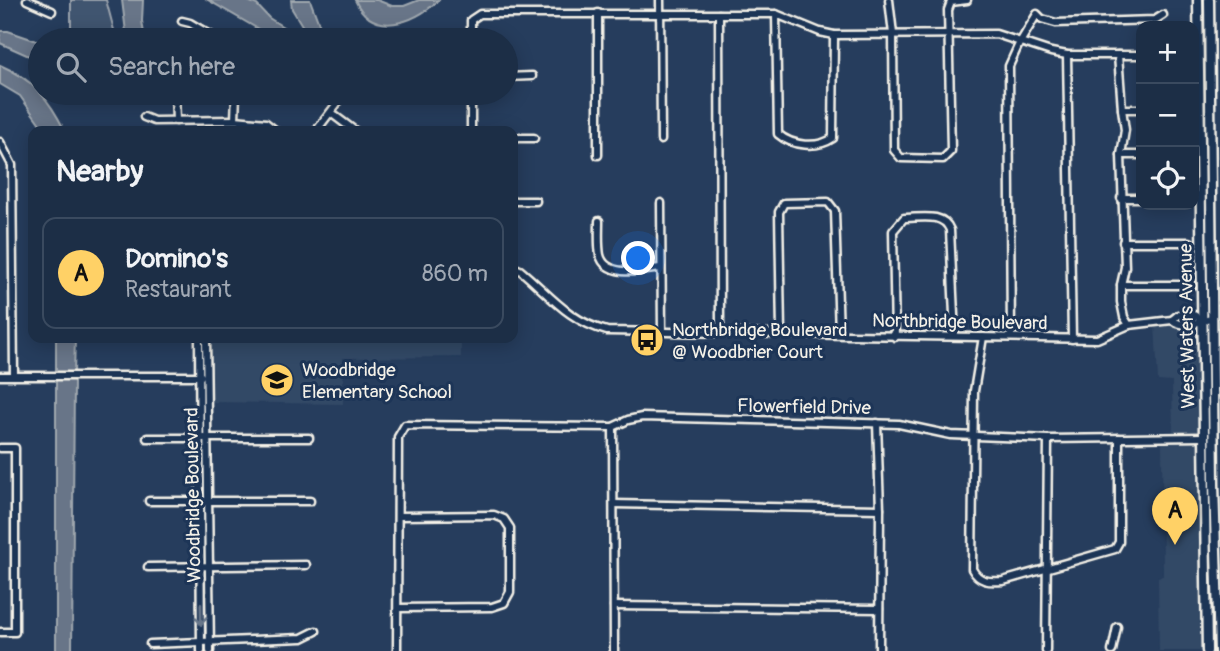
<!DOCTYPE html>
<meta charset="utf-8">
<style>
body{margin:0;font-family:Pangolin,sans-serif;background:#25364d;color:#f1f3f6}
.controls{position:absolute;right:21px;top:21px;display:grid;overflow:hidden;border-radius:14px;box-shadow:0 4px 18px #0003}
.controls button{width:63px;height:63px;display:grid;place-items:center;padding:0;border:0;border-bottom:2px solid #3a4a5f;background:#1c2e46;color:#f1f3f6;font:35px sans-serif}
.you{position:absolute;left:639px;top:259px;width:24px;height:24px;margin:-18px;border:5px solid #fff;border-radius:50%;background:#1a73e8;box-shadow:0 0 0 10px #1a73e833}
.badge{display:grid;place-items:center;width:46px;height:46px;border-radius:50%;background:#ffd166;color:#111;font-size:23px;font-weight:700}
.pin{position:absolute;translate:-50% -58px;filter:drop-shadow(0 2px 4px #0008)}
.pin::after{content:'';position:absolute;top:37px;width:24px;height:21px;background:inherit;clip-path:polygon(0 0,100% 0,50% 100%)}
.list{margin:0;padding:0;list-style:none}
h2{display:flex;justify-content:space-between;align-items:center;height:91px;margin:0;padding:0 28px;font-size:30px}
h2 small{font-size:23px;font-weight:400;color:#a0a8b3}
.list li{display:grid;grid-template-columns:46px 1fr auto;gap:21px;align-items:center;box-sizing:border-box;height:112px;margin:0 14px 14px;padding:0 14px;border:2px solid #3a4a5f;border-radius:14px}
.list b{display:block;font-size:26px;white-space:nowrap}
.list p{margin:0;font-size:23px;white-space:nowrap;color:#a0a8b3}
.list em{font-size:23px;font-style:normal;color:#a0a8b3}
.icon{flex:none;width:38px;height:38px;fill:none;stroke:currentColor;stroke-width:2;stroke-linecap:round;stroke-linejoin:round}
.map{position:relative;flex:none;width:1220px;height:651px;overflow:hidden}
.search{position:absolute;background:#1c2e46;box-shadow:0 4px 18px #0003;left:28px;top:28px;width:490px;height:77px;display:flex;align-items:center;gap:18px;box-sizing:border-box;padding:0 24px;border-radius:38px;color:#a0a8b3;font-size:26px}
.panel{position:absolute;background:#1c2e46;box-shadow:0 4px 18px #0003;left:28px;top:126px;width:490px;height:217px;border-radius:14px}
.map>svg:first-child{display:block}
.built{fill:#334966}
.green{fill:#40546f;stroke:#9aa2ac;stroke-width:2}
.water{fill:#677588;stroke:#9fa7ae;stroke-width:2}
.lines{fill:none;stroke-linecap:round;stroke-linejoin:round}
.minor-casing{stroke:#f4f1e8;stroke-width:11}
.major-casing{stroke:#f4f1e8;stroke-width:13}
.minor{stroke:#1d3557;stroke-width:6}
.major{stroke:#1d3557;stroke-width:8}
.oneway{stroke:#68778a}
.labels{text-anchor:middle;stroke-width:6;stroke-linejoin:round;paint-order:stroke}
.street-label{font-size:19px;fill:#f4f1e8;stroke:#1d3557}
.poi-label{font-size:19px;fill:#f4f1e8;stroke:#1d3557;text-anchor:start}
</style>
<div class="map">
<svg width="1220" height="651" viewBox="0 0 1220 651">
<rect width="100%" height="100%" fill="#263d5d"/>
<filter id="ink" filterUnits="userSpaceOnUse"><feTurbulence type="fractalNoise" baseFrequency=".0143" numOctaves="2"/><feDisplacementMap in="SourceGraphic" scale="14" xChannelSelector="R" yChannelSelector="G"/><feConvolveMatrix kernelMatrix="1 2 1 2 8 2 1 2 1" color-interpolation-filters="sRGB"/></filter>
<g filter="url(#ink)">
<!-- built -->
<g class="built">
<polygon points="1155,323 1171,323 1178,327 1198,325 1199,435 1169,435 1173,434 1172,382 1158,381"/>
<polygon points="211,338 456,338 461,340 461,357 343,358 343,404 211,402"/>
<polygon points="1162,440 1199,440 1201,651 1159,651 1158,577 1163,576"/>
</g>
<!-- green -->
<polygon class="green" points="71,0 106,0 115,34 113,40 71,40"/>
<!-- water -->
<g class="water">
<polygon points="122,0 143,0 142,21 145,40 127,40"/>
<polygon points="208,0 246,0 257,5 269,18 299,37 303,27 292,9 291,0 310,0 325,40 277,40"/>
<path d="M355 0H377L392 6H404L419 0H439C414 23 373 39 355 0Z"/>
<polygon points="0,31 8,31 40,42 40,61 0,43"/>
<path d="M0 65C33 79 49 99 65 131H45L20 96 0 84Z"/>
<polygon points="56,338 75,338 74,374 56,374"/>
<polygon points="56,379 74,379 72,651 56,651"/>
</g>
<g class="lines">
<defs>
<g id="minor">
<polyline points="27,0 52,11"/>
<polyline points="660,0 661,140"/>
<polyline points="889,0 893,34 894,150 901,158 943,159 951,151 948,10 951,2 967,0"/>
<polyline points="719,14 720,331"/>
<path d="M776 14 778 134C792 146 817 149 833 138L834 35"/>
<polyline points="182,21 190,23 219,40"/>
<polyline points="471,40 471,20 480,14 776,14 820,32 834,35 996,34 1051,52 1067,55 1141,55"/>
<polyline points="1067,55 1072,339"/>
<polyline points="1118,55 1122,109 1125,130 1121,155 1125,267 1121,285 1121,302 1124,317 1129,325"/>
<polyline points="506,77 532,76"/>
<polyline points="175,93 176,121"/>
<polyline points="1122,109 1141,109"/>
<polyline points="331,113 355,131"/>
<polyline points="144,117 154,121 235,120 266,123 276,131"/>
<polyline points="235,120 236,93"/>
<polyline points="316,131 345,93"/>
<polyline points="471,131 471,93"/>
<polyline points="513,138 534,138"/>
<polyline points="0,142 12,165 14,376"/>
<polyline points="598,155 598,13"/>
<polyline points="1121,155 1141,155"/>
<polyline points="1121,198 1141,198"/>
<polyline points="513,201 536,201"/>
<polyline points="661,203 662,332"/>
<path d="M599 221C599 232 598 244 600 255 606 279 644 270 661 268"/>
<polyline points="1123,242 1190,242"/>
<path d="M513 267 520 270C549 294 568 321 607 331L1097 339 1129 325 1172 320 1178 315H1194L1202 320"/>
<polyline points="1121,285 1192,285"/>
<path d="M1172 320C1186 330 1198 320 1213 319"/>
<polyline points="781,333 779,212 784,203 828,202 835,211 839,334"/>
<polyline points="1011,336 1009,66 1019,44 1037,14 1042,19 1056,23 1155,20 1163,15"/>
<path d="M895 337 893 231 904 218C921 218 943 212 950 230L955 336"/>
<path d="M983 337 974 391 972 569C979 582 989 582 1003 581L1115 549 1119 542V438"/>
<polyline points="199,338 201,651"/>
<polyline points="206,338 210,651"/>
<polyline points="0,376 201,376"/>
<polyline points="877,423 880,509 879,651"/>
<polyline points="613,427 614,651"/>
<polyline points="147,438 309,438"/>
<polyline points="0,448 15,448 15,632 0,632"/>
<polyline points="149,501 310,501"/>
<polyline points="614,504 880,509"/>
<polyline points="148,567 306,565"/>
<polyline points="614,606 879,609"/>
<polyline points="398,608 492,607 504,603 510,592 510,528 504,519 494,515 399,516"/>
<polyline points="150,644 302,638 316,631"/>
<polyline points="397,651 398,437 405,425 613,427 628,420 642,417 899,424 951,435 1048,439 1203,437"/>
<polyline points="1046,651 1048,439"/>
<polyline points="1112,651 1117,627"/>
</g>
<g id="major">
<polyline points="1198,0 1207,651"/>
<polyline points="1209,0 1214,484 1219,651"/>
</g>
</defs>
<!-- minor casing -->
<use href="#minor" class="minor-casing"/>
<!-- major casing -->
<use href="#major" class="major-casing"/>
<!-- minor -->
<use href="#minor" class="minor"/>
<!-- major -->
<use href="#major" class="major"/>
</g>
<!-- one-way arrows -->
<defs><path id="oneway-shaft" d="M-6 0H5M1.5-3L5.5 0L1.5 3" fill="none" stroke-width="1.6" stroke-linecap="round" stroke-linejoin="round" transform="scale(1.75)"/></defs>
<use class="oneway" href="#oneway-shaft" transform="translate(201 615) rotate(89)"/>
</g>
<!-- icons -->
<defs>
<symbol id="bus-disc" viewBox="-11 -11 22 22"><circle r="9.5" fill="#ffd166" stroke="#1d3557"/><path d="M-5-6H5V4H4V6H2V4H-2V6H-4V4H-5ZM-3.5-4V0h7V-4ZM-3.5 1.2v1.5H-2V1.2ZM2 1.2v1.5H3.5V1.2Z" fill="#111"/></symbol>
<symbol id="school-disc" viewBox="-11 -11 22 22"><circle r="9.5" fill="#ffd166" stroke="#1d3557"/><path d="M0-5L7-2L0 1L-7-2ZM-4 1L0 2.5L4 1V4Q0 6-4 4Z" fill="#111"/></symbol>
</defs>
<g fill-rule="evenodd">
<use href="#bus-disc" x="628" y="321" width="38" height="38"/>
<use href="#school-disc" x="258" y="361" width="38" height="38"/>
</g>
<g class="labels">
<!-- street labels -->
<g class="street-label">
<text transform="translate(960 321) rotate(1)" y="7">Northbridge Boulevard</text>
<text transform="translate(1186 326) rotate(-91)" y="7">West Waters Avenue</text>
<text transform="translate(804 406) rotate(1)" y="7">Flowerfield Drive</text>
<text transform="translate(192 495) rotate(-91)" y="7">Woodbridge Boulevard</text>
</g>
<!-- poi labels -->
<g class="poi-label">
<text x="672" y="336">Northbridge Boulevard<tspan x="672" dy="22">@ Woodbrier Court</tspan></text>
<text x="302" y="376">Woodbridge<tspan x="302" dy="22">Elementary School</tspan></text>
</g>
</g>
</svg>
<div class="controls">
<button>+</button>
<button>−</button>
<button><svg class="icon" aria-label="locate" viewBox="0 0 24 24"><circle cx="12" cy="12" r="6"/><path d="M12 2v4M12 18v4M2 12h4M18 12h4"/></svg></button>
</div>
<div class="you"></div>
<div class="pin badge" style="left:1175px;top:545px">A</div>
<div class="search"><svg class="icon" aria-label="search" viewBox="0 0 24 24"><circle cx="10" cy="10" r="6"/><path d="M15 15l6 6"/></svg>Search here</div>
<section class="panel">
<h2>Nearby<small></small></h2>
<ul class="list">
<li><span class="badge">A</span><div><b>Domino's</b><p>Restaurant</p></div><em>860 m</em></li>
</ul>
</section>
</div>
